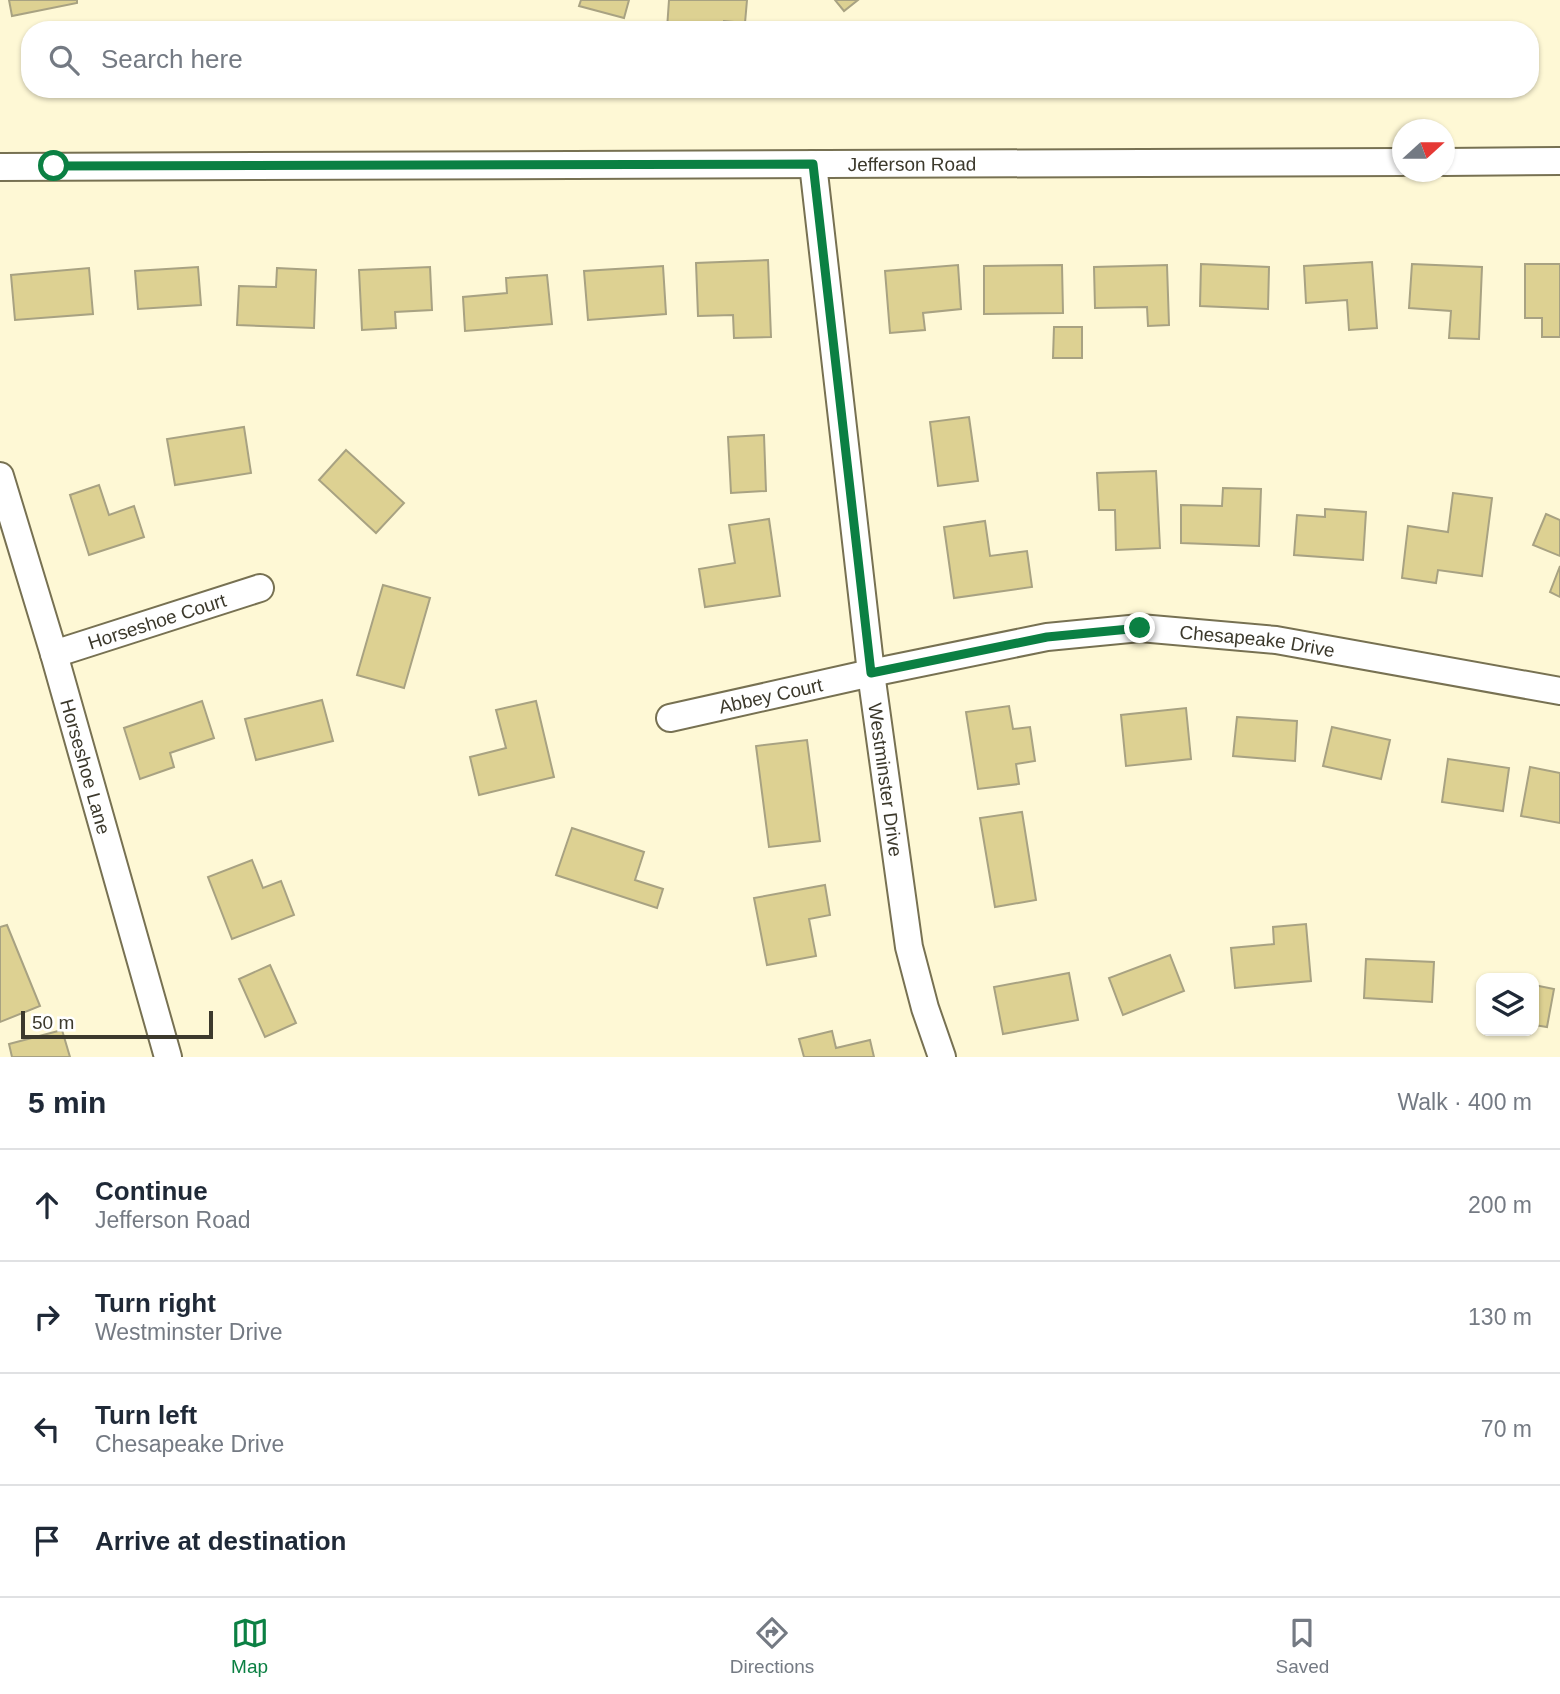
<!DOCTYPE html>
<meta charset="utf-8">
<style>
body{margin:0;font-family:Arial,sans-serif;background:#f6f6f7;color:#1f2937}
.controls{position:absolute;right:21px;bottom:21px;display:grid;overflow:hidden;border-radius:14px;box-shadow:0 2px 5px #0004}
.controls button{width:63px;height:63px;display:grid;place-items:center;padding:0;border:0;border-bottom:2px solid #e0e1e3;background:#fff;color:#1f2937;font:35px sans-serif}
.compass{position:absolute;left:1392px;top:119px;width:63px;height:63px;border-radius:50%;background:#fff;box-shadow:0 2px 5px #0004;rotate:69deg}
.scale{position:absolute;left:21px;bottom:18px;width:192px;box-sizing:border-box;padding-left:7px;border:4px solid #3c392c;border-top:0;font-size:19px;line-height:24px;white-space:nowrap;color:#3c392c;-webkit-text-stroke:5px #fff;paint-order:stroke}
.stop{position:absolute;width:21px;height:21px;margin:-16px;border:5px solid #0b8043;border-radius:50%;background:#fff}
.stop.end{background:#0b8043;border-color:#fff;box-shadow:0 2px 7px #0008}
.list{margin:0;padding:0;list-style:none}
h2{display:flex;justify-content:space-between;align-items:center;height:91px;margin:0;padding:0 28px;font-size:30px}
h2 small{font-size:23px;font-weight:400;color:#747a83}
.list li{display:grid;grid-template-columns:46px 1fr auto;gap:21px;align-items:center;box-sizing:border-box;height:112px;padding:0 28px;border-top:2px solid #e0e1e3}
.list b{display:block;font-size:26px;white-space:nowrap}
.list p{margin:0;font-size:23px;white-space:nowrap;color:#747a83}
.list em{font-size:23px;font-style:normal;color:#747a83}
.icon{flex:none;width:38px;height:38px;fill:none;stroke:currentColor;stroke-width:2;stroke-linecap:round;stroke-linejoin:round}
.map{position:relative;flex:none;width:1560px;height:1057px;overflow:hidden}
.search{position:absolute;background:#fff;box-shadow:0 2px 5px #0004;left:21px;right:21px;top:21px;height:77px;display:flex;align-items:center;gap:18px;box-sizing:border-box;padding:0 24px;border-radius:28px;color:#747a83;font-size:26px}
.sheet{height:539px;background:#fff}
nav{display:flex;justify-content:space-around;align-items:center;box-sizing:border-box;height:98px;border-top:2px solid #e0e1e3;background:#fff;font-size:19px;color:#747a83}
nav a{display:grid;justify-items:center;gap:4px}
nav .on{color:#0b8043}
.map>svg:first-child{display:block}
.building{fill:#ddd192;stroke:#a8a282;stroke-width:2}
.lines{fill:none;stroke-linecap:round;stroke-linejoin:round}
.minor-casing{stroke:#777152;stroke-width:30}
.minor{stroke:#fff;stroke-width:26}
.route{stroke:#0b8043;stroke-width:9}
.labels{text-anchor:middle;stroke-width:5;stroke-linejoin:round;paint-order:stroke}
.street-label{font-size:19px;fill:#3c392c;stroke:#fff}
</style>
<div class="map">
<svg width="1560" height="1057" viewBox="0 0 1560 1057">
<rect width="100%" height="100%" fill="#fef8d5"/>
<!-- building -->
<g class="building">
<polygon points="9,0 77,0 77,3 12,16"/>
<polygon points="581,0 629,0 624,18 579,6"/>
<polygon points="669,0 747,0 745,23 724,21 723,30 667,29"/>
<polygon points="835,0 858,0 844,11"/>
<polygon points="768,260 771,337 734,338 733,315 698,316 696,263"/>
<polygon points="1372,262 1377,328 1349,330 1347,300 1306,303 1304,266"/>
<polygon points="1201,264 1269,267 1268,309 1200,306"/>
<polygon points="1412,264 1482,267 1479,339 1449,338 1451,311 1409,308"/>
<polygon points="1525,264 1560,264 1560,337 1542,337 1542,318 1525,318"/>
<polygon points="958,265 961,309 923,313 925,330 890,333 885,271"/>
<polygon points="1062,265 1063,313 984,314 984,266"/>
<polygon points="1167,265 1169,325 1148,326 1147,307 1095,308 1094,267"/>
<polygon points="663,266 666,314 588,320 584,271"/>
<polygon points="198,267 201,305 138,309 135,271"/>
<polygon points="430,267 432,310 395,312 396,328 362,330 359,270"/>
<polygon points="89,268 93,314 15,320 11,275"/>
<polygon points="277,268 316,270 314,328 237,325 239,286 276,287"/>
<polygon points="547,275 552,324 465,331 463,297 507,293 506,278"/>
<polygon points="1054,327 1082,327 1082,358 1053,358"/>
<polygon points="969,417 978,481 938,486 930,422"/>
<polygon points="244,427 251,473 175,485 167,439"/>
<polygon points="764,435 766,491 731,493 728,437"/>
<polygon points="346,450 404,503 376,533 319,480"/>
<polygon points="1156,471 1160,548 1116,550 1115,510 1099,510 1097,473"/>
<polygon points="99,485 109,515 134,506 144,537 89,555 70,495"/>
<polygon points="1223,488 1261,489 1259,546 1181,543 1181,505 1222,506"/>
<polygon points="1453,493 1492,498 1482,576 1438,570 1436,583 1402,578 1408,526 1448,532"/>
<polygon points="1325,509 1366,512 1363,560 1294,555 1297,515 1325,517"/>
<polygon points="1546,514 1560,520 1560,556 1533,545"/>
<polygon points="769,519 780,596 705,607 699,569 735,563 729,525"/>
<polygon points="985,521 990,556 1027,551 1032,587 954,598 944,527"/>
<polygon points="1560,566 1560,597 1550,592"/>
<polygon points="383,585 430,598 404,688 357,675"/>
<polygon points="322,700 333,741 256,760 245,719"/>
<polygon points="202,701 214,738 170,753 174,767 140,779 124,728"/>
<polygon points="536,701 554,777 479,795 470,757 506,748 496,710"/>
<polygon points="1009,706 1013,729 1030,727 1035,761 1016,764 1019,784 978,789 966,712"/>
<polygon points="1186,708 1191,759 1126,766 1121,715"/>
<polygon points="1237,717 1297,721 1295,761 1233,756"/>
<polygon points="1332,727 1390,740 1381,779 1323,766"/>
<polygon points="807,740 820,841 769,847 756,746"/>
<polygon points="1448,759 1509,768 1503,811 1442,802"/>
<polygon points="1530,767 1560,773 1560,823 1521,816"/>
<polygon points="1022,812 1036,900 995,907 980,818"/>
<polygon points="572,828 644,852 635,880 663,889 657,908 556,875"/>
<polygon points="252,860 263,888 281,881 294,915 232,939 208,877"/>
<polygon points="825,885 830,915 809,919 816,956 767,965 754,898"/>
<polygon points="1306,924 1311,981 1235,988 1231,948 1274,944 1273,927"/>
<polygon points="7,925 40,1006 0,1022 0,927"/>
<polygon points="1170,955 1184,991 1123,1015 1109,978"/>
<polygon points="1366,959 1434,962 1432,1002 1364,998"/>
<polygon points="270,965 296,1023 265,1037 239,979"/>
<polygon points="1069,973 1078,1020 1003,1034 994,987"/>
<polygon points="1534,985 1554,989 1547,1027 1534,1025"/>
<polygon points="62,1030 70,1057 12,1057 9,1044"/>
<polygon points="832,1031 836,1048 870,1040 874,1057 804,1057 799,1039"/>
</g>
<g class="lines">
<defs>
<g id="minor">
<polyline points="1444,162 1560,161"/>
<path id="s1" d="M813 164 871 673 909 947 925 1008 942 1057"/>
<path id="s2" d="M0 167 1402 162"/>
<path id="s3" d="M0 476 54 654 168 1057"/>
<path id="s4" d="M54 654 260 588"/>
<path id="s5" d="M670 718 871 673 1047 637 1140 628 1276 640 1560 691"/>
</g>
</defs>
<!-- minor casing -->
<use href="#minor" class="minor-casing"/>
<!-- minor -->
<use href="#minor" class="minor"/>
</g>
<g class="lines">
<!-- route -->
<polyline class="route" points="54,166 813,164 871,673 1047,637 1140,628"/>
</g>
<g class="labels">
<!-- street labels -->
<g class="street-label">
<text dy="7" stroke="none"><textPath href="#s2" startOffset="912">Jefferson Road</textPath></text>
<text dy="7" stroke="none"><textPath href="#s4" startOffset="108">Horseshoe Court</textPath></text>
<text dy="7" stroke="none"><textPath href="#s5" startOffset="597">Chesapeake Drive</textPath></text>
<text dy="7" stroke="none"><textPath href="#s5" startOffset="103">Abbey Court</textPath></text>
<text dy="7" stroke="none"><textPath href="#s3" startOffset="303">Horseshoe Lane</textPath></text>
<text dy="7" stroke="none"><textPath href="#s1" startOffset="620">Westminster Drive</textPath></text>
</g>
</g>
</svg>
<div class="controls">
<button><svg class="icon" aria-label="layers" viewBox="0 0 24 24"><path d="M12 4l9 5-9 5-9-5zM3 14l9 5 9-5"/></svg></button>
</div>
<svg class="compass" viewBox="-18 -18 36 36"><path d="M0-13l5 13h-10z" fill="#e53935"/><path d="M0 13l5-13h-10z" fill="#747a83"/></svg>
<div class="scale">50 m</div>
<div class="stop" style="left:54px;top:166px"></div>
<div class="stop end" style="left:1140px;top:628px"></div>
<div class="search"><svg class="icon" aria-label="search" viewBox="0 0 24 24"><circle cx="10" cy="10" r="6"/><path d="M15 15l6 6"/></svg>Search here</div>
</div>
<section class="sheet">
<h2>5 min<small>Walk · 400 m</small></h2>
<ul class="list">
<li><svg class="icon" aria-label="ahead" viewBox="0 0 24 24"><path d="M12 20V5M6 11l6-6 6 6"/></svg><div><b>Continue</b><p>Jefferson Road</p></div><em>200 m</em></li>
<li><svg class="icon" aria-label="right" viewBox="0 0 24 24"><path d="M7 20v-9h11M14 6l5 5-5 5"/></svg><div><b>Turn right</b><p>Westminster Drive</p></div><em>130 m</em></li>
<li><svg class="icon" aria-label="left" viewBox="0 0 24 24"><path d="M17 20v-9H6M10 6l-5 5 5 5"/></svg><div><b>Turn left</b><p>Chesapeake Drive</p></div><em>70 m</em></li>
<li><svg class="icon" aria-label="arrive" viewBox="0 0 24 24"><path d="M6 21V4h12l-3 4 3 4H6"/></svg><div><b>Arrive at destination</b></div></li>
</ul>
</section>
<nav>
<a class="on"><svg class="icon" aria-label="map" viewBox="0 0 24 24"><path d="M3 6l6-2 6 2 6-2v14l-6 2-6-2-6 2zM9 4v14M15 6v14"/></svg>Map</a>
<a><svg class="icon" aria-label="directions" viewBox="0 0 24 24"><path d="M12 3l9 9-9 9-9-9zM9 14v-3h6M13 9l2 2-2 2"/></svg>Directions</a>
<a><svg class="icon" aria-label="saved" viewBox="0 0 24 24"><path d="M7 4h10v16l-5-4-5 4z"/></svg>Saved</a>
</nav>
